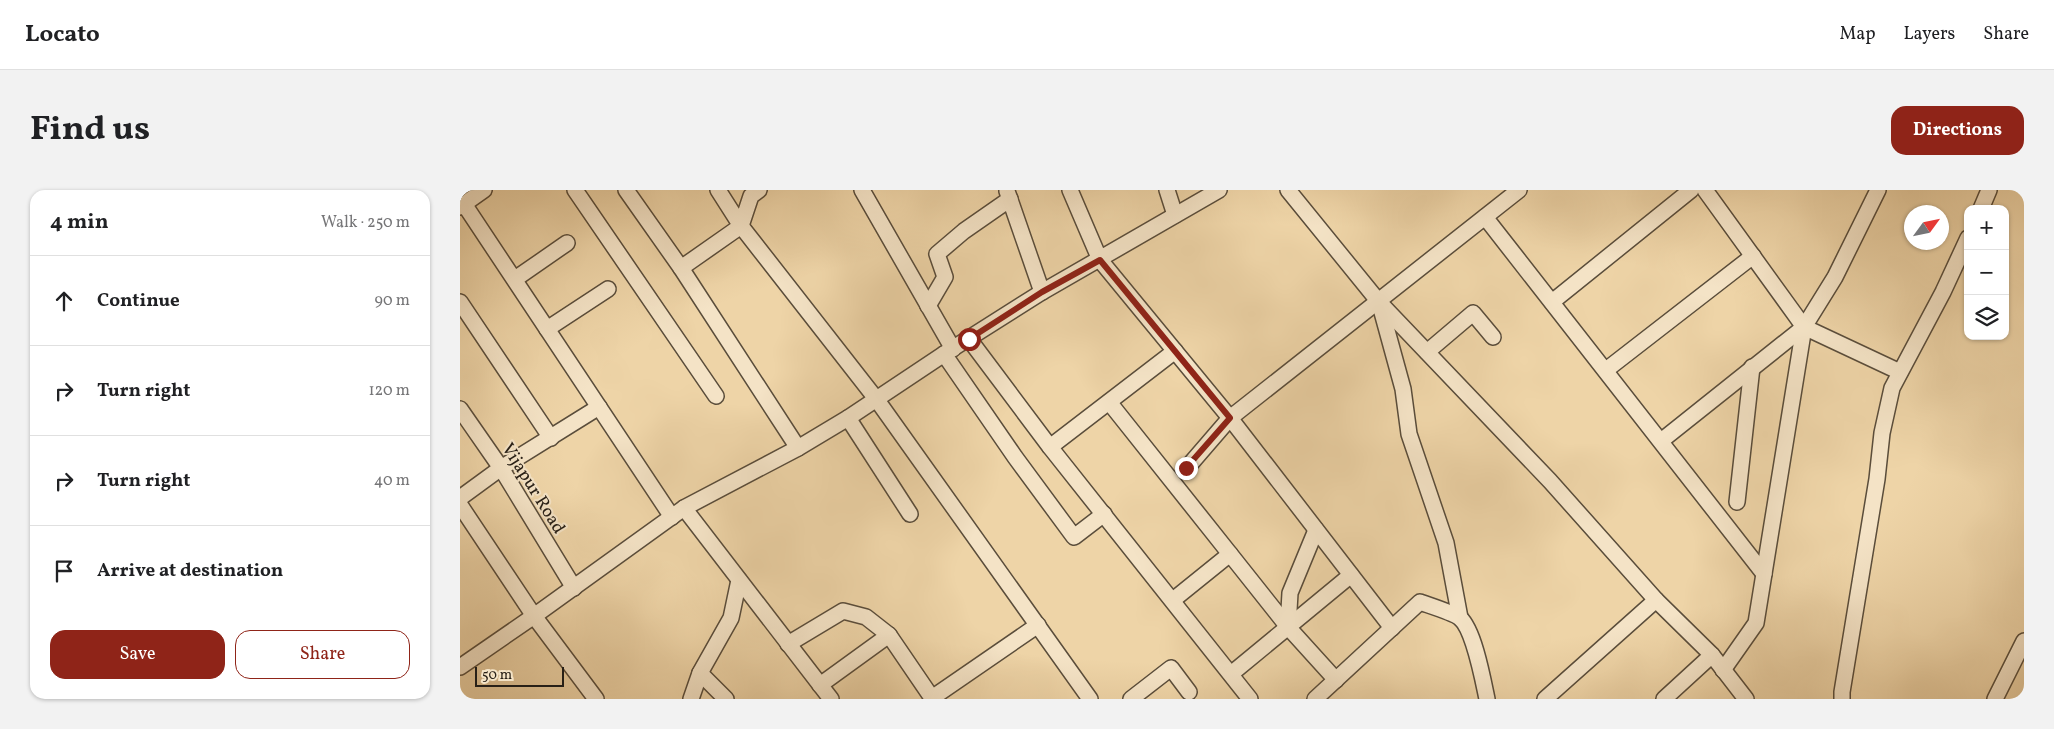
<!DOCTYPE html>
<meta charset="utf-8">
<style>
body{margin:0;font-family:Vollkorn,serif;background:#f2f2f2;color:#202124}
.controls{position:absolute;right:15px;top:15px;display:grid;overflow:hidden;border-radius:10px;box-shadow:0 1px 4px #0004}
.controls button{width:45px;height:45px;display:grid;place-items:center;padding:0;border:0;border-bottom:1px solid #e0e0e0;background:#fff;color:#202124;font:25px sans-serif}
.compass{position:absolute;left:1444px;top:15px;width:45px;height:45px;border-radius:50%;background:#fff;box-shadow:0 1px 4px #0004;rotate:57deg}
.scale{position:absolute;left:15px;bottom:12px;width:89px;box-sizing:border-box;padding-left:5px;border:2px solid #282017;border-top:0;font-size:14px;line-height:18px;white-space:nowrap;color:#282017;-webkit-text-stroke:4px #f4e3c6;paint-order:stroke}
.stop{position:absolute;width:15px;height:15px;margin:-11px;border:4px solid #8f2418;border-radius:50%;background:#fff}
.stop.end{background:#8f2418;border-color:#fff;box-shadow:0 1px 5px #0008}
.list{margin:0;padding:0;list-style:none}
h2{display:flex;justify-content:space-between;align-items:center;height:65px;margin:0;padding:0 20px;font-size:21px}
h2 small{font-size:16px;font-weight:400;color:#757577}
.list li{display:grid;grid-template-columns:32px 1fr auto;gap:15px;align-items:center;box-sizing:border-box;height:90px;padding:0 20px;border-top:1px solid #e0e0e0}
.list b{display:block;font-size:19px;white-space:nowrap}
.list em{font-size:16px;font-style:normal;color:#757577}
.actions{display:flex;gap:10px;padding:15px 20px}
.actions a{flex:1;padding:11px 0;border:1px solid #8f2418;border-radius:15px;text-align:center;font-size:18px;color:#8f2418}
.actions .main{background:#8f2418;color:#fff}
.icon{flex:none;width:28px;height:28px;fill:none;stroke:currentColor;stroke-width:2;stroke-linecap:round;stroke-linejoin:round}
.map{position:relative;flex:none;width:1564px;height:509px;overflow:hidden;border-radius:15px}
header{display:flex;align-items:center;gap:30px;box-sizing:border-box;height:70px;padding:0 25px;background:#fff;border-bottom:1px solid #e0e0e0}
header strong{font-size:24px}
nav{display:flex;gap:28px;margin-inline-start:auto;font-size:18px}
.intro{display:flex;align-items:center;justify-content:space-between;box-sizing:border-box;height:120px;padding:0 30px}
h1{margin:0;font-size:35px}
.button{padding:12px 22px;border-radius:15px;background:#8f2418;color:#fff;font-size:18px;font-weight:700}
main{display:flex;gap:30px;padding:0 30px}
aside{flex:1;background:#fff;border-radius:15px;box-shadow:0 1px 4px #0004}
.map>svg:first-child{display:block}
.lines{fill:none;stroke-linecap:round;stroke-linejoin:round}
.minor-casing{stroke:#5a4d3b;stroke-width:18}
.minor{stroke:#f4e3c6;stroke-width:15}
.route{stroke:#8f2418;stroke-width:6}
.labels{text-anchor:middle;stroke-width:4;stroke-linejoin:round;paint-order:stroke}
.street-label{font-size:18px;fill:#282017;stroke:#f4e3c6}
</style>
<header>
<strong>Locato</strong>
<nav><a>Map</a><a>Layers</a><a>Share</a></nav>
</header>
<div class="intro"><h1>Find us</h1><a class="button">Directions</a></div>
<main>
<aside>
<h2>4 min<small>Walk · 250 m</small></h2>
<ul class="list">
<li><svg class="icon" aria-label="ahead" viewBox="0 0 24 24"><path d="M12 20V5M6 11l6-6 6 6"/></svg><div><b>Continue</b></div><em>90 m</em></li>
<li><svg class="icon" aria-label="right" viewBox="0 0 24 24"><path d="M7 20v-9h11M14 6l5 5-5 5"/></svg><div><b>Turn right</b></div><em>120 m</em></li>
<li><svg class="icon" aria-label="right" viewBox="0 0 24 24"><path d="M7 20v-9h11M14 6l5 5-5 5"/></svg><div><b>Turn right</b></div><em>40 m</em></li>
<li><svg class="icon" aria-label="arrive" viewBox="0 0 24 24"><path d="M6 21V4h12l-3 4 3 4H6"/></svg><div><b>Arrive at destination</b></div></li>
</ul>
<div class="actions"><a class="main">Save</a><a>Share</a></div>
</aside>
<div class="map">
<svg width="1564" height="509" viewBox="0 0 1564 509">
<rect width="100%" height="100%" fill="#eed4a7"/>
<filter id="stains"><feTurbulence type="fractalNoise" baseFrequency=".004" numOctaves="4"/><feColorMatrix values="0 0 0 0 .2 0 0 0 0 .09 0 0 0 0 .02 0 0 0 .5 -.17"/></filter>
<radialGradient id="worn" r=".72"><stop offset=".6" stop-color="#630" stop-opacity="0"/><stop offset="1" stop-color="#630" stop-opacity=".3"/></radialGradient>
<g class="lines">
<defs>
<g id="minor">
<polyline points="115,0 256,206"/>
<polyline points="166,0 221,78 338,258"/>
<polyline points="258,0 281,36 417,210 630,509"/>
<polyline points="402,0 493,159"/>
<polyline points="610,0 640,70 770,228 932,438"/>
<polyline points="707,0 715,25"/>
<polyline points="828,0 919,112 1090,291 1196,410 1252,465 1286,509"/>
<polyline points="1245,0 1344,137 1296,433 1263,480"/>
<polyline points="1418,0 1375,87 1344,137 1440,182"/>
<polyline points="547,1 582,102"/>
<polyline points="4,14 212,327"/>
<polyline points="0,17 24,0"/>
<polyline points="1521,19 1529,0"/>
<polyline points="1025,27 1304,384"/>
<polyline points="221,78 281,36 291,6 299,0"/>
<polyline points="55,89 107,53"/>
<polyline points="0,112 91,248"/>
<polyline points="1092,112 1231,0"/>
<polyline points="920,115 943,199 949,244 986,353 1000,428"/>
<polyline points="468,116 485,87 477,64 504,41 550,9"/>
<polyline points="87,139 148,99"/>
<polyline points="509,149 590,257 790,509"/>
<polyline points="967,162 1013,123 1033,147"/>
<polyline points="484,164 555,267 614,347 644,324"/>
<polyline points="1146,180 1293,66"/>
<polyline points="649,212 770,364 713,410"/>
<polyline points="0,219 41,278 114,398"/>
<polyline points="388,228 450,324"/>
<polyline points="1201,251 1344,137"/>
<polyline points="590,257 715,161"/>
<polyline points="726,279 770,228 1059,0"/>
<polyline points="0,308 41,278 139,217"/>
<polyline points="1277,312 1292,177"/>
<polyline points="0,315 74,426 136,509"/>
<polyline points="224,318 371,509"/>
<polyline points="770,364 828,437 876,490"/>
<polyline points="828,437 891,385"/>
<polyline points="328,454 383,421 406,427 429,445"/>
<polyline points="0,477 74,426 224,318 338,258 388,228 484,164 582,102 759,0"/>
<polyline points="240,483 266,509"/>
<polyline points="771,484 828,437 830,403 856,340"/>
<polyline points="360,495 429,445 472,508 578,435"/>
<polyline points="231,509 240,483 271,428 279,390"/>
<polyline points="671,509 711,478 729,502"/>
<path d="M855 509 960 412C968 415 994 423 1000 428 1014 440 1023 490 1027 509"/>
<polyline points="1085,509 1196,410"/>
<polyline points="1204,509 1252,465"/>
<polyline points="1382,509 1382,502 1417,289 1422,243 1432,198 1483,102 1508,48"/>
<polyline points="1535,509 1564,451"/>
</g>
</defs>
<!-- minor casing -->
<use href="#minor" class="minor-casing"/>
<!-- minor -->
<use href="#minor" class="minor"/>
</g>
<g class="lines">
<!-- route -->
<polyline class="route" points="509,149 582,102 640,70 770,228 726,278"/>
</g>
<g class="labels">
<!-- street labels -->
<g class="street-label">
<text transform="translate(74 298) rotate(58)" y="6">Vijapur Road</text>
</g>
</g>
<rect width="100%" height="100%" filter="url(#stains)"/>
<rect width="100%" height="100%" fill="url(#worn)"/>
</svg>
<div class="controls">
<button>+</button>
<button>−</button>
<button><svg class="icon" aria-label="layers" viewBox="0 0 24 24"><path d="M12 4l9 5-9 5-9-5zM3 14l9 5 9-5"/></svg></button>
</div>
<svg class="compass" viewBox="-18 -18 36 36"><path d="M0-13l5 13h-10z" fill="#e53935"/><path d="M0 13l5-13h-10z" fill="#757577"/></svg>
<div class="scale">50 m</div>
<div class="stop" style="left:509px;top:149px"></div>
<div class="stop end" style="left:726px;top:278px"></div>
</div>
</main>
